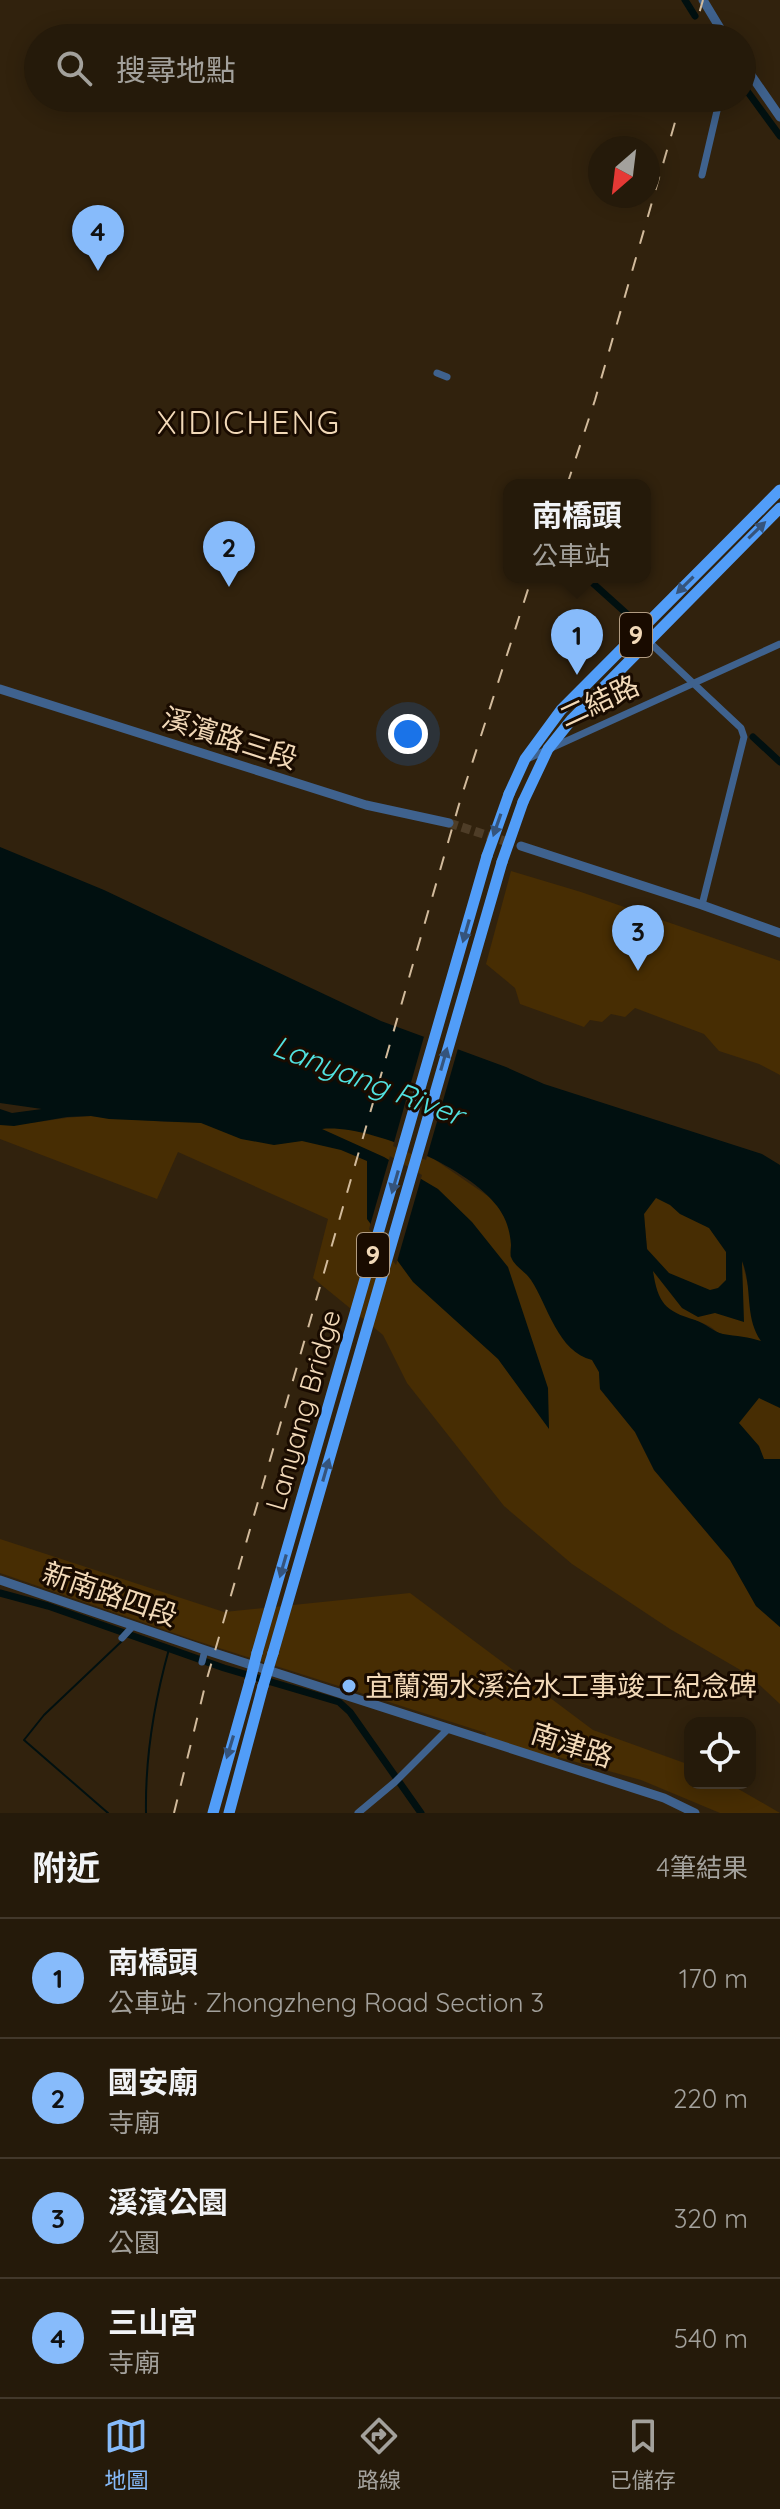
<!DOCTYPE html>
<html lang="zh-TW">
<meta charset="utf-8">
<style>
body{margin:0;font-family:Quicksand,"Noto Sans TC",sans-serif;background:#312718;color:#f1f3f6}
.controls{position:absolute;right:24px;bottom:24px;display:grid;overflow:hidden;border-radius:16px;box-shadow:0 4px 20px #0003}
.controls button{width:72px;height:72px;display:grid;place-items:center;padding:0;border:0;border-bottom:2px solid #42382b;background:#251a0a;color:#f1f3f6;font:40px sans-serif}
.compass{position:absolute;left:588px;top:136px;width:72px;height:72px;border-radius:50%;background:#251a0a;box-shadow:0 4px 20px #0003;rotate:208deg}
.you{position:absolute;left:408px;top:734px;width:28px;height:28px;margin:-20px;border:6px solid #fff;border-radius:50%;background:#1a73e8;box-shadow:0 0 0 12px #1a73e833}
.badge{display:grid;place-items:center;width:52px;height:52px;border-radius:50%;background:#87bbfb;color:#111;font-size:26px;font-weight:700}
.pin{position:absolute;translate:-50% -66px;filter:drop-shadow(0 2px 4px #0008)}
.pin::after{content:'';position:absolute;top:42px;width:28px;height:24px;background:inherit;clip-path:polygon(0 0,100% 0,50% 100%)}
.popup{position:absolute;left:503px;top:479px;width:148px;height:104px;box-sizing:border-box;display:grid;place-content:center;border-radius:16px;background:#251a0a;filter:drop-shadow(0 2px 6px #0005);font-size:26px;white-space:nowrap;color:#a3a19c}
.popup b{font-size:30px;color:#f1f3f6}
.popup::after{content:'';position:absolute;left:50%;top:100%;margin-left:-16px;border:16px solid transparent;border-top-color:#251a0a}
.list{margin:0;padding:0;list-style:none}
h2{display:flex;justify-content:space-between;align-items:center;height:104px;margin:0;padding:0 32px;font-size:34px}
h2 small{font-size:26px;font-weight:400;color:#a3a19c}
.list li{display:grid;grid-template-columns:52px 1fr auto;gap:24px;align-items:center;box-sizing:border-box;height:120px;padding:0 32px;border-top:2px solid #42382b}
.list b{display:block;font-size:30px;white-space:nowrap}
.list p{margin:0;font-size:26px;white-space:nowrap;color:#a3a19c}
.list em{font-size:26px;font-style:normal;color:#a3a19c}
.icon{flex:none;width:44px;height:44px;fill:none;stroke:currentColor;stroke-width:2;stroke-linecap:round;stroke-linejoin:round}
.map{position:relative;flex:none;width:780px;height:1813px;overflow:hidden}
.search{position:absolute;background:#251a0a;box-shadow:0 4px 20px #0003;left:24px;right:24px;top:24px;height:88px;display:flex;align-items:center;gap:20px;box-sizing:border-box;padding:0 28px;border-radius:44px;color:#a3a19c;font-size:30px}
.sheet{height:584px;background:#251a0a}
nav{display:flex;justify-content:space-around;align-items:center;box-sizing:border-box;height:112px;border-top:2px solid #42382b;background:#251a0a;font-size:22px;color:#a3a19c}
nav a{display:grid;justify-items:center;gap:4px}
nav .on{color:#87bbfb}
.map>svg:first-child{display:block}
.green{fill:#472d03}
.water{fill:#011010;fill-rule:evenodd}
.pier{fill:#31220d}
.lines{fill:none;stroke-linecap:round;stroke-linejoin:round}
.stream{stroke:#011010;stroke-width:2}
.canal{stroke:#011010;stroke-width:7}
.tertiary-tunnel{stroke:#4e3d27;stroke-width:9;stroke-dasharray:9 4.5;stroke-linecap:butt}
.minor{stroke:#3f628e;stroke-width:7}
.tertiary{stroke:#3f628e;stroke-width:9}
.primary{stroke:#519df8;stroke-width:11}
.rail{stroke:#d2bb9c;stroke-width:2;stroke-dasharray:14 14;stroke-linecap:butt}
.primary-bridge{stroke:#519df8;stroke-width:11}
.oneway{fill:#35547c}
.poi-dot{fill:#87bbfb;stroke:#190b00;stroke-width:3}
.labels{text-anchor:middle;stroke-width:6;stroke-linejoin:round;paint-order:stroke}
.shield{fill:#190b00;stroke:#b19b81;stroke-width:2}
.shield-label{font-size:26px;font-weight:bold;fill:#f2d9b8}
.street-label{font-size:28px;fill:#f2d9b8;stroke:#190b00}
.poi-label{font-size:28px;fill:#f2d9b8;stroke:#190b00;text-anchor:start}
.water-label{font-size:30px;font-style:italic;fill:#51e1df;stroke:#190b00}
.quarter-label{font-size:32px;letter-spacing:2px;fill:#f2d9b8;stroke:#190b00}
</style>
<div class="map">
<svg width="780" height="1813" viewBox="0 0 780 1813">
<rect width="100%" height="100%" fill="#31220d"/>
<!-- green -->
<g class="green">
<polygon points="511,871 581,892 780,961 780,1075 759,1064 719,1051 704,1034 635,1008 625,1017 611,1014 602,1022 590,1020 584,1027 520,1004 515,988 486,964"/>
<path d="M91 1116 167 1122 352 1123 434 1159 495 1201 534 1252 599 1372 600 1389 635 1432 654 1470 730 1560 756 1606 780 1627V1704L749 1675 670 1629 572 1564 504 1506 407 1383 383 1335 313 1278 328 1219 178 1152 157 1199 0 1139V1125C31 1125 60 1117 91 1116Z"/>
<path d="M669 1194 710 1224 741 1257 762 1343C748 1335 732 1339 719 1333 716 1332 713 1328 709 1326 696 1319 681 1319 669 1310 649 1293 646 1239 644 1214L655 1197Z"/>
<polygon points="691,1358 780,1394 780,1488"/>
<polygon points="0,1539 224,1612 410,1593 593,1730 690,1765 690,1783 728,1783 780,1813 720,1813 641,1780 558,1757 558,1763 485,1737 486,1733 194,1640 0,1573"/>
</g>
<!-- water -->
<path class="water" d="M0 847 104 890 381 1021 506 1067 544 1084 762 1154 780 1165V1408L759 1398 739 1423 759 1446 764 1459H780V1627L756 1606 730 1560 654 1470 635 1432 600 1389 599 1372 592 1360C558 1352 548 1306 531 1280 526 1272 514 1266 511 1257 510 1256 511 1246 511 1245 510 1230 506 1218 497 1206 468 1167 369 1124 322 1129L384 1157 438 1189 472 1222 508 1267 548 1388 549 1429 498 1359 413 1282 367 1219V1161L341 1150 302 1141 274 1145 241 1139 201 1123 109 1119 91 1116 67 1117 14 1126 0 1125V1109L12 1113 42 1109 0 1103ZM656 1198 670 1205 680 1214 709 1228 726 1252V1280L718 1288 710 1290 669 1273 647 1249 644 1214ZM742 1261C753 1288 744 1317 761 1341 749 1337 736 1336 723 1334 714 1332 705 1323 695 1320 665 1311 658 1303 653 1271L682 1308 698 1317 715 1313 744 1322Z"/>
<!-- pier -->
<g class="pier">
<polygon points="425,1033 459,1045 426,1160 393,1146"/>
<polygon points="390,1156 422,1175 396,1265 369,1229"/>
</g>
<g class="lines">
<!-- stream -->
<g class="stream">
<polyline points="108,1813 24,1740 44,1715 122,1641"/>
<path d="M146 1813C145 1757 154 1703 169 1649"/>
</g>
<!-- canal -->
<g class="canal">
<polyline points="685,0 695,16"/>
<polyline points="742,84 780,136"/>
<polyline points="586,577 637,623"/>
<polyline points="753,737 780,762"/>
<polyline points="0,1593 48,1606 224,1668 339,1702 350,1712 421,1813"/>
</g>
<!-- tertiary-tunnel -->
<polyline class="tertiary-tunnel" points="449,823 514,844"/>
<!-- minor -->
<g class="minor">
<polyline points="702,175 720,98"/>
<polyline points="437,373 447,377"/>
<polyline points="646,639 741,728 744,737 702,905"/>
<polyline points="527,759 780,644"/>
<polyline points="122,1638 133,1626"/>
<polyline points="202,1662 205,1650"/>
<polyline points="358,1813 395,1782 449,1728"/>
</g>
<!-- tertiary -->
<g class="tertiary">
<polyline points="703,0 726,38"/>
<polyline points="742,62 780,117"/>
<polyline points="0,689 366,805 449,823"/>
<polyline points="521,846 702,905 780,933"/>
<polyline points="0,1580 205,1650 664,1798 695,1813"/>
</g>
<!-- primary -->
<g class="primary">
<polyline points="509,794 525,759 561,710 780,490"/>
<polyline points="523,802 548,749 572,719 780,508"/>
<polyline points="257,1653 487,856"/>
<polyline points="273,1653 502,862"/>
<polyline points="213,1813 250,1681"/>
<polyline points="229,1813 263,1686"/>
</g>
<!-- rail -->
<g class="rail">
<polyline points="692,38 703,0"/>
<polyline points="567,485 595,400 682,98"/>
<polyline points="174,1813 206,1682 460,801 532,577"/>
</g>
<!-- primary-bridge -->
<g class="primary-bridge">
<polyline points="487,856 509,794"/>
<polyline points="502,862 523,802"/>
<polyline points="250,1681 257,1653"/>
<polyline points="263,1686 273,1653"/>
</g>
</g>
<!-- one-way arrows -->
<defs><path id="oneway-solid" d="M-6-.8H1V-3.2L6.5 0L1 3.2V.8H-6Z" transform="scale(2)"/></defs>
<g class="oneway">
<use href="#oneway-solid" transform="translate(757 530) rotate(-44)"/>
<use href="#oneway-solid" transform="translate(685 585) rotate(135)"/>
<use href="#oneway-solid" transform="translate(497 825) rotate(109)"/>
<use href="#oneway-solid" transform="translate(466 931) rotate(106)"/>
<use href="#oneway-solid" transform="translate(444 1059) rotate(-74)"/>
<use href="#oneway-solid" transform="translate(395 1182) rotate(106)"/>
<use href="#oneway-solid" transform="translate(326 1470) rotate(-74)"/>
<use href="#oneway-solid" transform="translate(283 1566) rotate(106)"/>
<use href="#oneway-solid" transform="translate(230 1747) rotate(107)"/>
</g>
<!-- markers -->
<circle class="poi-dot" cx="349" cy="1686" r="8"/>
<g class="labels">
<!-- shield labels -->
<g class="shield">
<rect x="620" y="613" width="32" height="44" rx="6"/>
<rect x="357" y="1233" width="32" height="44" rx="6"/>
</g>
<g class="shield-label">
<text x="636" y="644">9</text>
<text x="373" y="1264">9</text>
</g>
<!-- street labels -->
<g class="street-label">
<text transform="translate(599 701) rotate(-25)" y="10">二結路</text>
<text transform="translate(230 738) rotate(18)" y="10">溪濱路三段</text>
<text transform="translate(303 1410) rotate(-74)" y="10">Lanyang Bridge</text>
<text transform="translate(110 1594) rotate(19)" y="10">新南路四段</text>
<text transform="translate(572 1745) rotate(18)" y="10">南津路</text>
</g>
<!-- poi labels -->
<g class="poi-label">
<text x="365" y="1696">宜蘭濁水溪治水工事竣工紀念碑</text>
</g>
<!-- water labels -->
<g class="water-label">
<text transform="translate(368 1081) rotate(21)" y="10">Lanyang River</text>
</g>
<!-- quarter labels -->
<g class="quarter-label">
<text x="249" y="434">XIDICHENG</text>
</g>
</g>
</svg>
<div class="controls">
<button><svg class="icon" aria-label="locate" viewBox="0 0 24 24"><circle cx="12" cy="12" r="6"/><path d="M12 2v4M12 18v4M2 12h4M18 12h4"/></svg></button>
</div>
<svg class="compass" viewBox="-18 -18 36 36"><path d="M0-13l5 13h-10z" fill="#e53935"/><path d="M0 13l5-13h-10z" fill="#a3a19c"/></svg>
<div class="you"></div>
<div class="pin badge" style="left:577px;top:675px">1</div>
<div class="popup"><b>南橋頭</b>公車站</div>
<div class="pin badge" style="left:229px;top:587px">2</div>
<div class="pin badge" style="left:638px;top:971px">3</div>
<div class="pin badge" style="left:98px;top:271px">4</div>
<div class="search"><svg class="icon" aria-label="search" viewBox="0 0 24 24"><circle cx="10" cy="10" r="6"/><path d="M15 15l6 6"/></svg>搜尋地點</div>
</div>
<section class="sheet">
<h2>附近<small>4筆結果</small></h2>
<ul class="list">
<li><span class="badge">1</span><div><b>南橋頭</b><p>公車站 · Zhongzheng Road Section 3</p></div><em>170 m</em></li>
<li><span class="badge">2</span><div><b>國安廟</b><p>寺廟</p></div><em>220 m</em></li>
<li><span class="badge">3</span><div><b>溪濱公園</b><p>公園</p></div><em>320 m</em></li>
<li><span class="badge">4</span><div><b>三山宮</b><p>寺廟</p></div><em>540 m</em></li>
</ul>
</section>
<nav>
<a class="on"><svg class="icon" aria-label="map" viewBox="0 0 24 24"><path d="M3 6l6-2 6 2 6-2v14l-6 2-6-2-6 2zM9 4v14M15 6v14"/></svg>地圖</a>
<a><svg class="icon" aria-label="directions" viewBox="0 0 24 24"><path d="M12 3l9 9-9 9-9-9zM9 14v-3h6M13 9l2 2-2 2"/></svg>路線</a>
<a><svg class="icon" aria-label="saved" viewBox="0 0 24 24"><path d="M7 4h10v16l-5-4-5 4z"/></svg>已儲存</a>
</nav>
